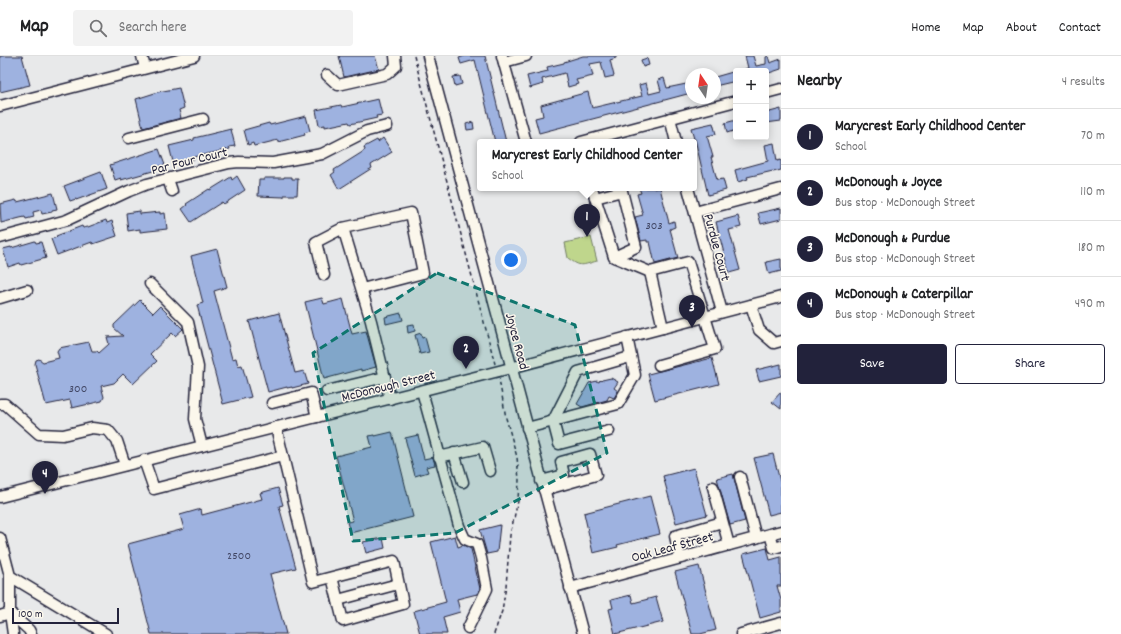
<!DOCTYPE html>
<meta charset="utf-8">
<style>
body{margin:0;font-family:Dekko,sans-serif;background:#f2f2f2;color:#202124}
.controls{position:absolute;right:12px;top:12px;display:grid;overflow:hidden;border-radius:4px;box-shadow:0 2px 10px #0003}
.controls button{width:36px;height:36px;display:grid;place-items:center;padding:0;border:0;border-bottom:1px solid #e0e0e0;background:#fff;color:#202124;font:20px sans-serif}
.compass{position:absolute;left:685px;top:12px;width:36px;height:36px;border-radius:50%;background:#fff;box-shadow:0 2px 10px #0003;rotate:347deg}
.scale{position:absolute;left:12px;bottom:10px;width:107px;box-sizing:border-box;padding-left:4px;border:2px solid #22223b;border-top:0;font-size:11px;line-height:14px;white-space:nowrap;color:#22223b;-webkit-text-stroke:3px #fbf7ec;paint-order:stroke}
.you{position:absolute;left:511px;top:204px;width:14px;height:14px;margin:-10px;border:3px solid #fff;border-radius:50%;background:#1a73e8;box-shadow:0 0 0 6px #1a73e833}
.badge{display:grid;place-items:center;width:26px;height:26px;border-radius:50%;background:#22223b;color:#fff;font-size:13px;font-weight:700}
.pin{position:absolute;translate:-50% -33px;filter:drop-shadow(0 1px 2px #0008)}
.pin::after{content:'';position:absolute;top:21px;width:14px;height:12px;background:inherit;clip-path:polygon(0 0,100% 0,50% 100%)}
.popup{position:absolute;left:477px;top:83px;width:220px;height:52px;box-sizing:border-box;display:grid;place-content:center;border-radius:4px;background:#fff;filter:drop-shadow(0 1px 3px #0005);font-size:13px;white-space:nowrap;color:#757577}
.popup b{font-size:15px;color:#202124}
.popup::after{content:'';position:absolute;left:50%;top:100%;margin-left:-8px;border:8px solid transparent;border-top-color:#fff}
.list{margin:0;padding:0;list-style:none}
h2{display:flex;justify-content:space-between;align-items:center;height:52px;margin:0;padding:0 16px;font-size:17px}
h2 small{font-size:13px;font-weight:400;color:#757577}
.list li{display:grid;grid-template-columns:26px 1fr auto;gap:12px;align-items:center;box-sizing:border-box;height:56px;padding:0 16px;border-top:1px solid #e0e0e0}
.list b{display:block;font-size:15px;white-space:nowrap}
.list p{margin:0;font-size:13px;white-space:nowrap;color:#757577}
.list em{font-size:13px;font-style:normal;color:#757577}
.actions{display:flex;gap:8px;padding:12px 16px}
.actions a{flex:1;padding:9px 0;border:1px solid #22223b;border-radius:4px;text-align:center;font-size:14px;color:#22223b}
.actions .main{background:#22223b;color:#fff}
.icon{flex:none;width:22px;height:22px;fill:none;stroke:currentColor;stroke-width:2;stroke-linecap:round;stroke-linejoin:round}
.map{position:relative;flex:none;width:781px;height:578px;overflow:hidden}
header{display:flex;align-items:center;gap:24px;box-sizing:border-box;height:56px;padding:0 20px;background:#fff;border-bottom:1px solid #e0e0e0}
header strong{font-size:19px}
nav{display:flex;gap:22px;margin-inline-start:auto;font-size:14px}
.search{width:280px;height:36px;background:#f2f2f2;display:flex;align-items:center;gap:10px;box-sizing:border-box;padding:0 14px;border-radius:4px;color:#757577;font-size:15px}
main{display:flex}
aside{flex:1;background:#fff}
.map>svg:first-child{display:block}
.green{fill:#bfd68c;stroke:#707c64}
.building{fill:#9eb2e0;stroke:#22223b}
.lines{fill:none;stroke-linecap:round;stroke-linejoin:round}
.minor-casing{stroke:#22223b;stroke-width:13}
.path{stroke:#22223b;stroke-width:1.5;stroke-dasharray:4 3;stroke-linecap:butt}
.minor{stroke:#fbf7ec;stroke-width:10}
.marked{fill:#0f766e;fill-opacity:0.2;stroke:#0f766e;stroke-width:3;stroke-dasharray:8 5;stroke-linejoin:round}
.labels{text-anchor:middle;stroke-width:3;stroke-linejoin:round;paint-order:stroke}
.number-label{font-size:12px;fill:#414664}
.street-label{font-size:14px;fill:#22223b;stroke:#fbf7ec}
</style>
<header>
<strong>Map</strong>
<div class="search"><svg class="icon" aria-label="search" viewBox="0 0 24 24"><circle cx="10" cy="10" r="6"/><path d="M15 15l6 6"/></svg>Search here</div>
<nav><a>Home</a><a>Map</a><a>About</a><a>Contact</a></nav>
</header>
<main>
<div class="map">
<svg width="781" height="578" viewBox="0 0 781 578">
<rect width="100%" height="100%" fill="#e8e9ea"/>
<filter id="ink" filterUnits="userSpaceOnUse"><feTurbulence type="fractalNoise" baseFrequency=".025" numOctaves="2"/><feDisplacementMap in="SourceGraphic" scale="8" xChannelSelector="R" yChannelSelector="G"/><feConvolveMatrix kernelMatrix="1 2 1 2 8 2 1 2 1" color-interpolation-filters="sRGB"/></filter>
<g filter="url(#ink)">
<!-- green -->
<path class="green" d="M591 181 597 205C582 209 581 212 568 202L565 187Z"/>
<!-- building -->
<g class="building">
<polygon points="0,0 22,0 30,29 0,36"/>
<polygon points="339,0 375,0 379,13 344,21"/>
<polygon points="465,0 485,0 506,86 495,86 475,4 461,8 459,2"/>
<polygon points="583,0 616,0 616,2 610,4 614,20 605,22 601,6 590,8 593,20 576,24 578,28 568,31 565,17 542,23 543,28 530,32 527,20 548,15 547,11 564,7 564,6"/>
<polygon points="745,0 753,0 756,10 766,8 766,1 768,0 770,7 781,3 781,13 766,18 766,15 745,15 745,13 748,12"/>
<polygon points="647,2 649,9 643,11 641,4"/>
<polygon points="736,15 736,25 715,30 715,21"/>
<polygon points="460,20 462,28 455,30 453,21"/>
<polygon points="664,22 667,32 691,27 691,37 646,49 539,77 535,62 543,60 541,49 588,36 592,52 642,40 639,29 646,27 649,38 661,35 658,24"/>
<polygon points="179,32 184,52 179,54 181,62 143,72 136,43 158,36"/>
<polygon points="378,43 382,59 376,60 377,62 350,68 349,66 325,71 325,69 319,70 316,54 341,49 342,51"/>
<polygon points="781,53 781,65 766,67 766,57"/>
<polygon points="306,60 310,75 304,77 305,79 278,86 278,84 254,90 253,87 248,89 244,74 269,67 270,69"/>
<polygon points="736,64 736,74 727,77 725,67"/>
<polygon points="473,66 474,73 467,74 466,68"/>
<polygon points="713,67 716,78 707,80 713,101 711,101 717,124 723,123 726,134 708,139 695,83 694,83 691,72"/>
<polygon points="231,73 235,90 229,91 230,93 193,101 194,103 179,107 179,105 173,106 169,90 194,84 194,82"/>
<polygon points="383,82 392,96 371,109 372,112 339,133 331,119 335,116 334,114 361,97 365,94 364,91 377,84 378,86"/>
<polygon points="774,87 777,105 781,104 781,114 773,116 773,115 747,121 748,123 738,126 735,114 768,105 765,89"/>
<polygon points="159,93 165,109 159,110 160,113 121,124 121,122 115,124 110,109"/>
<polygon points="101,116 107,133 76,144 76,143 70,145 64,130"/>
<polygon points="237,120 245,134 224,148 222,146 191,166 182,153 187,149 186,148 209,133 210,134 231,121 232,124"/>
<polygon points="284,121 292,121 292,123 298,123 297,139 284,139 284,141 258,140 259,124 264,124 264,122 284,122"/>
<polygon points="639,132 654,132 654,133 660,132 669,167 674,165 675,171 670,173 678,202 655,208 650,186 647,186 647,184 641,185 635,161 643,159 637,138 641,137"/>
<polygon points="53,137 57,153 52,154 52,156 42,158 41,154 33,156 34,161 26,163 25,161 20,162 1,167 0,148 16,144 17,146"/>
<polygon points="781,152 781,163 761,168 758,157"/>
<polygon points="140,155 140,158 160,156 160,158 165,157 167,173 140,176 140,173 128,175 126,157"/>
<polygon points="738,160 741,171 729,174 740,214 729,217 716,166"/>
<polygon points="106,164 107,167 112,165 117,180 93,188 92,186 57,199 51,183 57,181 56,180 82,170 83,172 88,171"/>
<polygon points="35,185 36,187 41,186 46,202 21,209 20,207 8,211 3,193 11,191 11,192"/>
<polygon points="217,193 227,231 214,235 232,303 236,302 238,310 242,309 251,341 223,348 197,249 203,247 191,200"/>
<polygon points="781,203 781,215 769,218 766,206"/>
<polygon points="322,242 324,248 343,243 352,278 366,275 376,311 361,315 361,313 324,323 305,246"/>
<polygon points="140,244 153,257 160,250 183,273 175,280 172,277 150,298 157,305 133,328 123,318 114,327 101,330 104,341 102,345 72,352 70,344 46,349 35,308 36,304 39,303 43,306 59,302 57,295 59,292 89,286 92,295 97,295 99,297 109,288 107,281 123,280 114,272 114,269"/>
<polygon points="279,257 295,317 304,315 308,328 292,332 292,331 287,332 287,331 268,336 249,265"/>
<polygon points="401,257 403,264 386,268 385,261"/>
<polygon points="414,268 415,275 408,277 407,269"/>
<polygon points="421,277 422,282 425,281 429,296 420,298 415,279"/>
<polygon points="712,302 719,328 655,344 648,318"/>
<polygon points="781,308 781,320 759,325 756,314"/>
<polygon points="611,322 618,326 614,332 618,335 614,342 609,340 607,344 582,351 577,348 589,327 597,325 599,326 600,324 601,325 602,324"/>
<polygon points="781,336 781,353 772,346"/>
<polygon points="392,376 413,461 350,477 347,466 353,465 336,400 372,391 369,380 375,379 375,380"/>
<polygon points="418,379 424,403 433,401 435,409 426,411 428,416 415,420 405,382"/>
<polygon points="773,398 781,429 781,456 769,459 754,402"/>
<polygon points="694,412 707,459 676,467 663,420"/>
<polygon points="733,418 745,465 730,469 717,422"/>
<polygon points="278,432 283,449 279,450 296,512 270,518 286,578 151,578 128,488 184,473 180,459 201,453 202,459 262,443 260,437"/>
<polygon points="650,440 660,478 617,489 618,491 593,497 584,457"/>
<polygon points="500,469 497,496 487,498 480,474"/>
<polygon points="455,480 458,491 463,489 471,493 480,533 477,538 457,543 460,556 443,561 447,578 420,578 414,555 446,546 431,486"/>
<polygon points="383,482 385,492 366,497 363,486"/>
<polygon points="767,492 770,504 781,501 781,530 777,530 781,544 781,556 760,562 743,498"/>
<polygon points="699,510 716,574 700,578 692,578 675,516"/>
<polygon points="631,539 633,547 656,541 663,566 615,578 609,553 613,552 611,544"/>
</g>
<g class="lines">
<defs>
<g id="minor">
<polyline points="142,0 145,12"/>
<polyline points="428,0 583,578"/>
<polyline points="502,0 526,86"/>
<polyline points="504,6 526,0"/>
<polyline points="327,19 338,29 387,18 396,10 395,0"/>
<polyline points="766,37 781,33"/>
<polyline points="0,50 194,0"/>
<polyline points="670,62 676,86"/>
<polyline points="129,82 203,63"/>
<polyline points="581,86 736,45"/>
<polyline points="168,123 172,135"/>
<polyline points="592,132 614,201 650,216"/>
<polyline points="688,132 722,256"/>
<polyline points="595,142 622,135 636,191 614,201"/>
<polyline points="695,156 781,133"/>
<polyline points="0,182 67,164 129,135 147,128 229,107 239,106 273,107 322,98 367,75 387,70"/>
<polyline points="324,219 316,186 343,172"/>
<polyline points="150,228 188,266 198,311 195,363 202,390"/>
<polyline points="362,233 423,217 411,157 343,172 371,265 390,343"/>
<polyline points="0,242 27,234"/>
<polyline points="751,249 759,274 774,287 781,285"/>
<polyline points="659,309 715,293 688,206 650,216 663,272"/>
<polyline points="327,335 385,321"/>
<polyline points="422,335 459,470 465,483 477,488 481,502 487,533 468,572"/>
<polyline points="272,347 311,337 317,361"/>
<polyline points="0,348 5,348 39,378 63,379 92,372 108,374 117,385 125,409"/>
<polyline points="276,371 313,526 394,505 403,548 343,565 332,521"/>
<polyline points="527,372 618,348 635,319 627,281"/>
<polyline points="609,375 559,388 553,365 578,316 630,301"/>
<polyline points="454,397 463,426"/>
<polyline points="439,401 483,391 490,415"/>
<polyline points="144,404 154,433 283,400"/>
<polyline points="740,421 756,482"/>
<polyline points="541,425 564,419 561,406 590,398 596,419 544,434"/>
<polyline points="713,431 729,489"/>
<polyline points="0,441 499,315 781,241"/>
<polyline points="704,472 710,494"/>
<polyline points="770,478 774,492 781,490"/>
<polyline points="0,482 10,520 106,578"/>
<polyline points="680,502 675,480 722,466"/>
<polyline points="570,532 781,475"/>
<polyline points="338,544 398,528"/>
<polyline points="10,557 29,574 31,578"/>
<polyline points="10,557 13,578"/>
<polyline points="0,560 10,557 10,520"/>
<polyline points="741,578 781,567"/>
</g>
</defs>
<!-- minor casing -->
<use href="#minor" class="minor-casing"/>
<!-- path -->
<g class="path">
<polyline points="414,0 495,308"/>
<polyline points="494,578 502,555 506,530 510,479 518,445 519,424 517,401 506,362 499,323"/>
</g>
<!-- minor -->
<use href="#minor" class="minor"/>
</g>
</g>
<!-- marked area -->
<path class="marked" d="M437 217 575 269 607 397 455 477 353 485 313 297Z"/>
<g class="labels">
<!-- number labels -->
<g class="number-label">
<text x="654" y="173">303</text>
<text x="78" y="336">300</text>
<text x="239" y="503">2500</text>
</g>
<!-- street labels -->
<g class="street-label">
<text transform="translate(189 104) rotate(-14)" y="5">Par Four Court</text>
<text transform="translate(718 191) rotate(75)" y="5">Purdue Court</text>
<text transform="translate(518 285) rotate(75)" y="5">Joyce Road</text>
<text transform="translate(388 329) rotate(-14)" y="5">McDonough Street</text>
<text transform="translate(672 490) rotate(-15)" y="5">Oak Leaf Street</text>
</g>
</g>
</svg>
<div class="controls">
<button>+</button>
<button>−</button>
</div>
<svg class="compass" viewBox="-18 -18 36 36"><path d="M0-13l5 13h-10z" fill="#e53935"/><path d="M0 13l5-13h-10z" fill="#757577"/></svg>
<div class="scale">100 m</div>
<div class="you"></div>
<div class="pin badge" style="left:587px;top:181px">1</div>
<div class="popup"><b>Marycrest Early Childhood Center</b>School</div>
<div class="pin badge" style="left:466px;top:313px">2</div>
<div class="pin badge" style="left:692px;top:272px">3</div>
<div class="pin badge" style="left:45px;top:438px">4</div>
</div>
<aside>
<h2>Nearby<small>4 results</small></h2>
<ul class="list">
<li><span class="badge">1</span><div><b>Marycrest Early Childhood Center</b><p>School</p></div><em>70 m</em></li>
<li><span class="badge">2</span><div><b>McDonough &amp; Joyce</b><p>Bus stop · McDonough Street</p></div><em>110 m</em></li>
<li><span class="badge">3</span><div><b>McDonough &amp; Purdue</b><p>Bus stop · McDonough Street</p></div><em>180 m</em></li>
<li><span class="badge">4</span><div><b>McDonough &amp; Caterpillar</b><p>Bus stop · McDonough Street</p></div><em>490 m</em></li>
</ul>
<div class="actions"><a class="main">Save</a><a>Share</a></div>
</aside>
</main>
